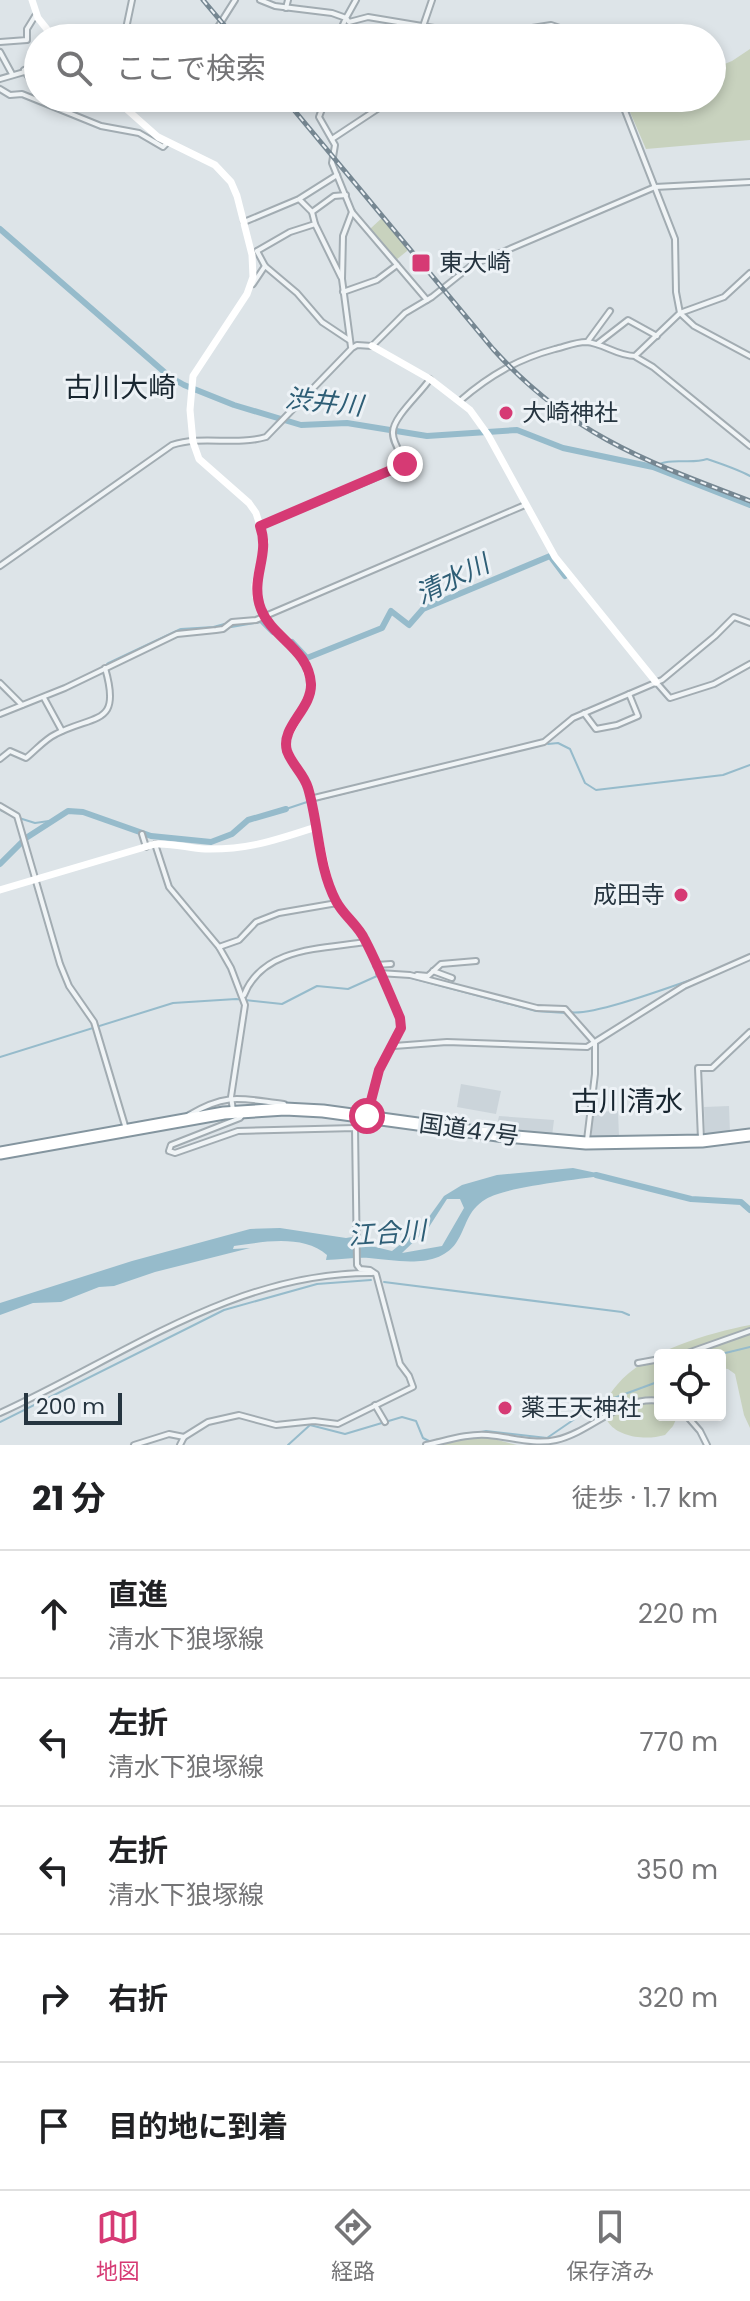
<!DOCTYPE html>
<html lang="ja">
<meta charset="utf-8">
<style>
body{margin:0;font-family:Poppins,"Noto Sans JP",sans-serif;background:#f6f6f6;color:#202124}
.controls{position:absolute;right:24px;bottom:24px;display:grid;overflow:hidden;border-radius:8px;box-shadow:0 4px 12px #0003}
.controls button{width:72px;height:72px;display:grid;place-items:center;padding:0;border:0;border-bottom:2px solid #e0e0e0;background:#fff;color:#202124;font:40px sans-serif}
.scale{position:absolute;left:24px;bottom:20px;width:98px;box-sizing:border-box;padding-left:8px;border:4px solid #263540;border-top:0;font-size:22px;line-height:28px;white-space:nowrap;color:#263540;-webkit-text-stroke:6px #edf2f6;paint-order:stroke}
.stop{position:absolute;width:24px;height:24px;margin:-18px;border:6px solid #d63a74;border-radius:50%;background:#fff}
.stop.end{background:#d63a74;border-color:#fff;box-shadow:0 2px 8px #0008}
.list{margin:0;padding:0;list-style:none}
h2{display:flex;justify-content:space-between;align-items:center;height:104px;margin:0;padding:0 32px;font-size:34px}
h2 small{font-size:26px;font-weight:400;color:#757577}
.list li{display:grid;grid-template-columns:52px 1fr auto;gap:24px;align-items:center;box-sizing:border-box;height:128px;padding:0 32px;border-top:2px solid #e0e0e0}
.list b{display:block;font-size:30px;white-space:nowrap}
.list p{margin:0;font-size:26px;white-space:nowrap;color:#757577}
.list em{font-size:26px;font-style:normal;color:#757577}
.icon{flex:none;width:44px;height:44px;fill:none;stroke:currentColor;stroke-width:2;stroke-linecap:round;stroke-linejoin:round}
.map{position:relative;flex:none;width:750px;height:1445px;overflow:hidden}
.search{position:absolute;background:#fff;box-shadow:0 4px 12px #0003;left:24px;right:24px;top:24px;height:88px;display:flex;align-items:center;gap:20px;box-sizing:border-box;padding:0 28px;border-radius:44px;color:#757577;font-size:30px}
.sheet{height:744px;background:#fff}
nav{display:flex;justify-content:space-around;align-items:center;box-sizing:border-box;height:112px;border-top:2px solid #e0e0e0;background:#fff;font-size:22px;color:#757577}
nav a{display:grid;justify-items:center;gap:4px}
nav .on{color:#d63a74}
.map>svg:first-child{display:block}
.built{fill:#cbd4da}
.green{fill:#c8d2be}
.water{fill:#96bbcb;fill-rule:evenodd}
.lines{fill:none;stroke-linecap:round;stroke-linejoin:round}
.stream{stroke:#96bbcb;stroke-width:2}
.river{stroke:#96bbcb;stroke-width:6}
.street-casing{stroke:#a2acb2;stroke-width:8}
.highway-casing{stroke:#84959f;stroke-width:15}
.street{stroke:#f0f4f6;stroke-width:4}
.secondary{stroke:#fff;stroke-width:7}
.highway{stroke:#fff;stroke-width:11}
.rail-casing{stroke:#768792;stroke-width:5}
.rail{stroke:#edf2f6;stroke-width:2;stroke-dasharray:6;stroke-linecap:butt}
.route{stroke:#d63a74;stroke-width:10}
.poi-dot{fill:#d63a74;stroke:#edf2f6;stroke-width:3}
.labels{text-anchor:middle;stroke-width:6;stroke-linejoin:round;paint-order:stroke}
.poi-label{font-size:24px;fill:#263540;stroke:#edf2f6;text-anchor:start}
.street-label{font-size:24px;fill:#263540;stroke:#edf2f6}
.water-label{font-size:26px;font-style:italic;fill:#2e5e76;stroke:#edf2f6}
.quarter-label{font-size:28px;fill:#182630;stroke:#edf2f6}
</style>
<div class="map">
<svg width="750" height="1445" viewBox="0 0 750 1445">
<rect width="100%" height="100%" fill="#dde4e8"/>
<!-- built -->
<g class="built">
<polygon points="461,1084 501,1091 496,1114 457,1107"/>
<polygon points="729,1106 730,1133 705,1134 704,1107"/>
<polygon points="618,1111 619,1137 592,1138 591,1112"/>
<polygon points="499,1116 554,1120 552,1136 496,1129"/>
</g>
<!-- green -->
<g class="green">
<polygon points="750,49 750,140 646,149 630,112 630,98 712,98 712,69 732,61"/>
<polygon points="383,217 408,248 407,251 396,260 370,229"/>
<path d="M750 1325V1428L744 1415 735 1374 728 1369 720 1368V1355H660V1415H678L673 1426 665 1435C630 1445 582 1425 617 1385 645 1351 709 1333 750 1325Z"/>
<polygon points="467,1436 494,1439 517,1445 427,1445 437,1438"/>
</g>
<!-- water -->
<path class="water" d="M573 1168 606 1175C578 1180 508 1186 486 1199 466 1211 467 1227 456 1243 437 1270 395 1260 369 1258 356 1257 340 1260 326 1260L327 1255C303 1234 262 1242 234 1246L233 1249 250 1248 155 1272 114 1286 99 1287 61 1302 33 1303 0 1315V1303L132 1261 250 1229 280 1228 346 1238 358 1236 363 1244 392 1251 421 1228 444 1196 462 1185 497 1175ZM447 1199H460L464 1208 442 1246 402 1253 429 1227Z"/>
<g class="lines">
<!-- stream -->
<g class="stream">
<path d="M653 467C671 456 689 465 707 459 719 463 739 470 750 476"/>
<polyline points="548,744 558,743 570,749 585,783 596,790 723,775 750,765"/>
<polyline points="313,801 538,746"/>
<polyline points="286,809 307,802"/>
<polyline points="0,810 9,814"/>
<polyline points="19,818 35,823 49,821"/>
<polyline points="404,976 536,1011 566,1013"/>
<path d="M569 1012C592 1017 678 984 705 975"/>
<polyline points="0,1057 173,1003 236,999 282,1004 317,986 348,989 377,976"/>
<polyline points="384,1282 622,1312 629,1315"/>
<polyline points="717,1355 750,1347"/>
<polyline points="0,1422 224,1310 317,1284 371,1280"/>
<polyline points="477,1433 486,1431 547,1438 595,1405 660,1381"/>
<polyline points="288,1445 310,1425 345,1434 402,1417 416,1421 423,1438 431,1442"/>
</g>
<!-- river -->
<g class="river">
<polyline points="0,229 170,377 184,385 234,405 301,425 347,423 427,436 517,430 563,448 653,467 750,505"/>
<polyline points="231,625 261,620 273,632"/>
<polyline points="292,642 307,658 382,628 391,611 409,625 423,609 550,556 565,576"/>
<polyline points="109,665 181,631 214,629 225,626"/>
<polyline points="0,864 26,838 68,811 83,812 151,836 211,842 232,834 248,820 286,809"/>
<polyline points="596,1175 691,1199 741,1202 750,1210"/>
</g>
<defs>
<g id="street">
<polyline points="260,0 275,6 332,13 346,18 337,38"/>
<polyline points="356,0 346,18 349,22 368,17 482,36 551,25 589,38"/>
<polyline points="286,8 288,0"/>
<polyline points="124,38 132,0"/>
<polyline points="211,38 235,0"/>
<polyline points="419,38 432,0"/>
<polyline points="0,42 27,40 27,29 35,16"/>
<polyline points="0,52 12,74"/>
<polyline points="24,70 38,91"/>
<polyline points="0,79 38,68"/>
<polyline points="0,89 10,95 22,94 101,126 139,133 163,147 167,143"/>
<polyline points="326,98 319,117 335,145 332,163 352,212 427,300"/>
<polyline points="57,107 65,98"/>
<polyline points="332,139 394,98"/>
<polyline points="300,200 312,212"/>
<polyline points="244,222 299,199 337,175"/>
<polyline points="315,224 341,277"/>
<polyline points="257,251 290,232 315,224 312,212 334,196 346,195"/>
<polyline points="257,251 265,266"/>
<polyline points="750,273 724,297 680,313 694,326 750,356"/>
<polyline points="253,284 265,266 297,293 322,322 349,340"/>
<polyline points="343,292 377,280 397,265"/>
<polyline points="588,341 610,311"/>
<polyline points="597,344 628,320 657,336"/>
<polyline points="351,347 342,279 343,236 352,212"/>
<polyline points="636,357 653,367 750,446"/>
<path d="M461 400C490 375 518 359 555 349 564 347 576 342 586 342 603 343 617 356 635 356L680 313 676 292 675 239 620 98"/>
<path d="M260 526 403 466 405 462C401 454 392 441 393 432 393 417 421 393 430 379"/>
<path d="M0 566 172 445C202 435 236 446 266 437L352 348 357 345 372 346 405 313 432 297 472 265 655 187 750 182"/>
<polyline points="656,682 670,698 714,684 750,664"/>
<polyline points="0,683 22,705"/>
<polyline points="44,698 62,731"/>
<polyline points="584,713 596,729 617,725 638,716 629,694"/>
<polyline points="0,714 65,688 177,634 216,630 223,629 232,622 256,620 525,505"/>
<path d="M0 759 10 751 26 758C36 750 45 739 56 734 95 714 122 726 105 668"/>
<polyline points="310,799 544,742 573,718 662,680 715,636 734,617 750,623"/>
<polyline points="0,806 17,816 60,964 69,986 94,1022 126,1129"/>
<polyline points="142,834 146,847"/>
<polyline points="155,844 169,887 219,947 231,968 245,1005 231,1097 233,1110"/>
<polyline points="219,947 239,940 256,922 279,913 337,903"/>
<polyline points="376,965 391,964"/>
<polyline points="433,971 452,978"/>
<polyline points="379,973 410,975 537,1008 565,1009 595,1043 595,1074 587,1140"/>
<polyline points="417,975 428,976 441,964 476,961"/>
<path d="M244 995C263 947 321 949 366 942"/>
<polyline points="394,1046 447,1042 587,1047 684,986 750,957"/>
<path d="M189 1115C228 1092 242 1099 284 1104"/>
<polyline points="701,1139 698,1068 712,1068 750,1032"/>
<polyline points="682,1355 750,1331"/>
<polyline points="638,1363 660,1359"/>
<polyline points="375,1405 385,1422"/>
<path d="M0 1413C121 1358 234 1272 372 1273"/>
<polyline points="686,1415 700,1431 707,1445"/>
<polyline points="134,1445 169,1434 184,1437"/>
<polyline points="180,1445 184,1437 208,1422 239,1415 276,1425 314,1421 338,1424 413,1387 409,1376 400,1364 376,1274 370,1270 360,1269 357,1265 355,1128 238,1131 175,1153 169,1151 171,1145 240,1118 244,1113"/>
<path d="M426 1445C445 1441 469 1433 488 1435 511 1437 534 1445 556 1440 592 1432 621 1395 660 1401"/>
</g>
<polyline id="highway" points="0,1153 224,1113 285,1109 323,1111 505,1136 586,1143 702,1141 750,1135"/>
</defs>
<!-- street casing -->
<use href="#street" class="street-casing"/>
<!-- highway casing -->
<use href="#highway" class="highway-casing"/>
<!-- street -->
<use href="#street" class="street"/>
<!-- secondary -->
<g class="secondary">
<polyline points="32,0 38,18 54,38"/>
<polyline points="114,98 158,137 215,165 231,182 237,196 252,255 253,277 247,294 193,376 190,410 193,442 199,459 249,503 256,513 265,542 255,585 256,597 264,616 302,658 311,684 307,703 287,738 286,747 308,787 330,887 343,912 364,938 400,1018 401,1028 379,1070 367,1116"/>
<polyline points="372,346 430,379 470,410 488,435 555,557 656,682"/>
<path d="M0 890 155 844C173 843 188 848 205 849 248 850 276 840 316 827"/>
</g>
<!-- highway -->
<use href="#highway" class="highway"/>
<defs>
<g id="rail">
<polyline points="203,0 235,38"/>
<path d="M284 98 493 349C571 435 645 461 750 501"/>
</g>
</defs>
<!-- rail casing -->
<use href="#rail" class="rail-casing"/>
<!-- rail -->
<use href="#rail" class="rail"/>
</g>
<g class="lines">
<!-- route -->
<path class="route" d="M367 1116 379 1070 401 1028 400 1018C389 992 378 965 365 940 358 925 343 915 336 901 318 867 319 825 308 788 304 774 292 765 287 751 280 727 312 709 311 684 309 649 272 638 261 609 249 578 271 556 260 526L405 464"/>
</g>
<!-- markers -->
<g class="poi-dot">
<rect x="411" y="253" width="20" height="20" rx="4"/>
<circle cx="506" cy="413" r="8"/>
<circle cx="681" cy="895" r="8"/>
<circle cx="505" cy="1408" r="8"/>
</g>
<g class="labels">
<!-- poi labels -->
<g class="poi-label">
<text x="439" y="271">東大崎</text>
<text x="522" y="421">大崎神社</text>
<text x="665" y="903" text-anchor="end">成田寺</text>
<text x="521" y="1416">薬王天神社</text>
</g>
<!-- street labels -->
<g class="street-label">
<text transform="translate(469 1130) rotate(8)" y="8">国道47号</text>
</g>
<!-- water labels -->
<g class="water-label">
<text transform="translate(324 402) rotate(6)" y="9">渋井川</text>
<text transform="translate(452 579) rotate(-26)" y="9">清水川</text>
<text transform="translate(387 1233) rotate(-4)" y="9">江合川</text>
</g>
<!-- quarter labels -->
<g class="quarter-label">
<text x="120" y="397">古川大崎</text>
<text x="627" y="1111">古川清水</text>
</g>
</g>
</svg>
<div class="controls">
<button><svg class="icon" aria-label="locate" viewBox="0 0 24 24"><circle cx="12" cy="12" r="6"/><path d="M12 2v4M12 18v4M2 12h4M18 12h4"/></svg></button>
</div>
<div class="scale">200 m</div>
<div class="stop" style="left:367px;top:1116px"></div>
<div class="stop end" style="left:405px;top:464px"></div>
<div class="search"><svg class="icon" aria-label="search" viewBox="0 0 24 24"><circle cx="10" cy="10" r="6"/><path d="M15 15l6 6"/></svg>ここで検索</div>
</div>
<section class="sheet">
<h2>21 分<small>徒歩 · 1.7 km</small></h2>
<ul class="list">
<li><svg class="icon" aria-label="ahead" viewBox="0 0 24 24"><path d="M12 20V5M6 11l6-6 6 6"/></svg><div><b>直進</b><p>清水下狼塚線</p></div><em>220 m</em></li>
<li><svg class="icon" aria-label="left" viewBox="0 0 24 24"><path d="M17 20v-9H6M10 6l-5 5 5 5"/></svg><div><b>左折</b><p>清水下狼塚線</p></div><em>770 m</em></li>
<li><svg class="icon" aria-label="left" viewBox="0 0 24 24"><path d="M17 20v-9H6M10 6l-5 5 5 5"/></svg><div><b>左折</b><p>清水下狼塚線</p></div><em>350 m</em></li>
<li><svg class="icon" aria-label="right" viewBox="0 0 24 24"><path d="M7 20v-9h11M14 6l5 5-5 5"/></svg><div><b>右折</b></div><em>320 m</em></li>
<li><svg class="icon" aria-label="arrive" viewBox="0 0 24 24"><path d="M6 21V4h12l-3 4 3 4H6"/></svg><div><b>目的地に到着</b></div></li>
</ul>
</section>
<nav>
<a class="on"><svg class="icon" aria-label="map" viewBox="0 0 24 24"><path d="M3 6l6-2 6 2 6-2v14l-6 2-6-2-6 2zM9 4v14M15 6v14"/></svg>地図</a>
<a><svg class="icon" aria-label="directions" viewBox="0 0 24 24"><path d="M12 3l9 9-9 9-9-9zM9 14v-3h6M13 9l2 2-2 2"/></svg>経路</a>
<a><svg class="icon" aria-label="saved" viewBox="0 0 24 24"><path d="M7 4h10v16l-5-4-5 4z"/></svg>保存済み</a>
</nav>
